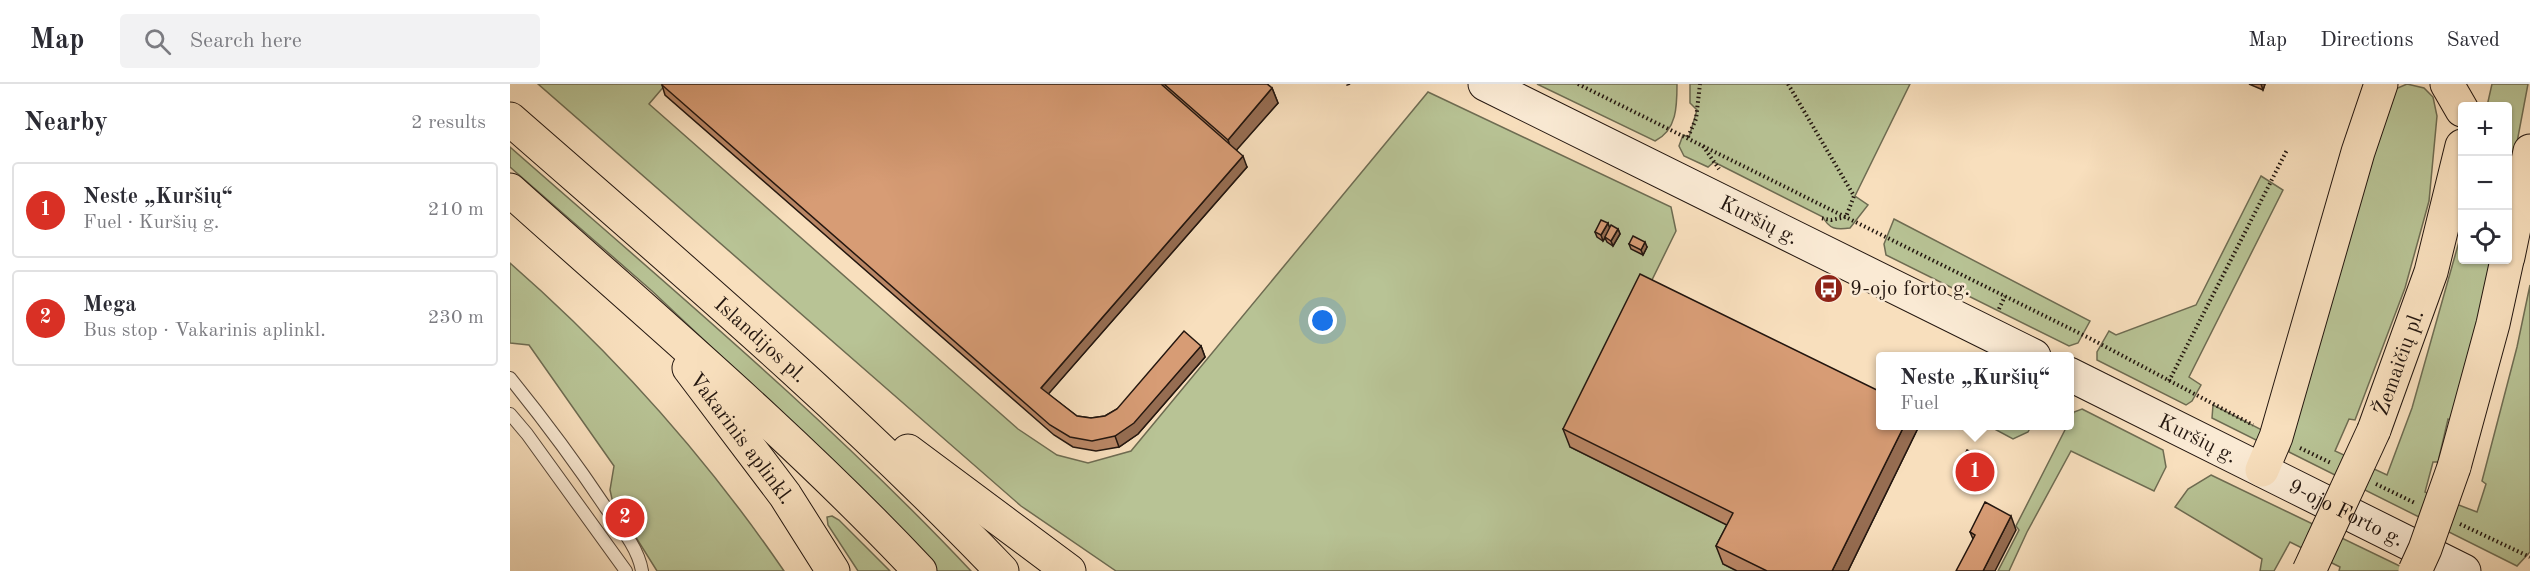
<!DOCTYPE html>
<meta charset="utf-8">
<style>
body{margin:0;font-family:"Old Standard TT",serif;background:#f2f2f3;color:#2b2b33}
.controls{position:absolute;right:18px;top:18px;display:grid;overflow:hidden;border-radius:6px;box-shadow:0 2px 4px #0004}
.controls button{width:54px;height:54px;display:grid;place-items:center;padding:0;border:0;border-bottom:2px solid #e1e1e2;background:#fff;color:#2b2b33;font:30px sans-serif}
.you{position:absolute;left:813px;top:237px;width:21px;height:21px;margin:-15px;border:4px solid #fff;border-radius:50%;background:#1a73e8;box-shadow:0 0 0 9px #1a73e833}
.badge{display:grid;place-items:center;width:39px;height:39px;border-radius:50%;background:#d93025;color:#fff;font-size:20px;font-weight:700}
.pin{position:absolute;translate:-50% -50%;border:3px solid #fff;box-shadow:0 2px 6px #0006}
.popup{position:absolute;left:1366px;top:268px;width:198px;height:78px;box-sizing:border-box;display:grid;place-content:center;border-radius:6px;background:#fff;filter:drop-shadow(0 2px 4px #0005);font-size:20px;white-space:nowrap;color:#7c7c81}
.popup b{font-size:22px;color:#2b2b33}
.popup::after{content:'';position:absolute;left:50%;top:100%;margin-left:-12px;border:12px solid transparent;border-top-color:#fff}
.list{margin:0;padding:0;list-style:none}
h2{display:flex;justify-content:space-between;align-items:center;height:78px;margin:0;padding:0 24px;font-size:26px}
h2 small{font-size:20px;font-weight:400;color:#7c7c81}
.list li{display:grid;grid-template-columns:39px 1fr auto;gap:18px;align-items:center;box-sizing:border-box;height:96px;margin:0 12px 12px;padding:0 12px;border:2px solid #e1e1e2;border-radius:6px}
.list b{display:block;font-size:22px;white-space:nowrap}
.list p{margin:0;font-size:20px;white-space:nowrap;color:#7c7c81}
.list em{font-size:20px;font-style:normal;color:#7c7c81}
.icon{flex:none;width:33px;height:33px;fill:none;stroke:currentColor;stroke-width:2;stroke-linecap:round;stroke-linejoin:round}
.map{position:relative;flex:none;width:2020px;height:487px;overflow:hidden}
header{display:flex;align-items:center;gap:36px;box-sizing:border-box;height:84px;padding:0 30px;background:#fff;border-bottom:2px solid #e1e1e2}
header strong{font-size:28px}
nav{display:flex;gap:33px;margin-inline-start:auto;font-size:21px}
.search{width:420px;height:54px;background:#f2f2f3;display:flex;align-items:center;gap:15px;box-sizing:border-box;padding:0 21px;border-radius:6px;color:#7c7c81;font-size:22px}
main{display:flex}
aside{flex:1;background:#fff}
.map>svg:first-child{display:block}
.green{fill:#b8c395;stroke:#6e6c52;stroke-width:1.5}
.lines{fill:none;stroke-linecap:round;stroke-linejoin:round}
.service-casing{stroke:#58483a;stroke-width:14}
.secondary-casing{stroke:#23160f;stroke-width:35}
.primary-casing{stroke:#23160f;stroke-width:35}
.trunk-casing{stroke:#23160f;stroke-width:35}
.path{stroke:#23160f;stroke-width:4;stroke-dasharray:1.5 3;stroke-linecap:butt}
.service{stroke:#faead4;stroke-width:12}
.secondary{stroke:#faead4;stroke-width:33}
.primary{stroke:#f8dfbd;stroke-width:33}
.trunk{stroke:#f8dfbd;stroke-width:33}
.primary-bridge-casing{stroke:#23160f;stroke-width:35;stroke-linecap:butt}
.primary-bridge{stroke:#f8dfbd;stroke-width:33}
.wall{fill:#b98665;stroke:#23160f;stroke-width:1.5}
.shaded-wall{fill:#966d52;stroke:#23160f;stroke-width:1.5}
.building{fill:#d79c75;stroke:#23160f;stroke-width:1.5}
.labels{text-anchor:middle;stroke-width:5;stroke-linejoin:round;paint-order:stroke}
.street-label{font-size:21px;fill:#23160f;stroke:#faead4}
.poi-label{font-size:21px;fill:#23160f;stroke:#faead4;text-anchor:start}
</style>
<header>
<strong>Map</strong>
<div class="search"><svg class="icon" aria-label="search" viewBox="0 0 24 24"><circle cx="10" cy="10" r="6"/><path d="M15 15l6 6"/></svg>Search here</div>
<nav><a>Map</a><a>Directions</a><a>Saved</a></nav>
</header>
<main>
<aside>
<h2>Nearby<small>2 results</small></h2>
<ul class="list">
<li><span class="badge">1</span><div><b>Neste „Kuršių“</b><p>Fuel · Kuršių g.</p></div><em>210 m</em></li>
<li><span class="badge">2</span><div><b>Mega</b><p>Bus stop · Vakarinis aplinkl.</p></div><em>230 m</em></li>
</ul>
</aside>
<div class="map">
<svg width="2020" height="487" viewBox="0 0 2020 487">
<rect width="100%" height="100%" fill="#f8dfbd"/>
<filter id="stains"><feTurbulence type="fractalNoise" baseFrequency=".00333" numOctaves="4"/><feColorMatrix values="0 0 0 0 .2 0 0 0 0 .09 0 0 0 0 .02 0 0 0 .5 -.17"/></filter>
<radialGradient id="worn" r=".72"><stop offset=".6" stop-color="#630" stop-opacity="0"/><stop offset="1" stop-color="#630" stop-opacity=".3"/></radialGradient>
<!-- green -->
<g class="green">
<polygon points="28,0 156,0 139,20 508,345 547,371 578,379 621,367 918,8 1161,123 1166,147 1060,363 1229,447 1213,480 1227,487 606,487 511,422"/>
<path d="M1027 0H1167C1167 22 1167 46 1145 57Z"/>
<path d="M1180 0H1400L1345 112 1358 121 1340 144C1326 146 1319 145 1313 133L1204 78 1198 83 1174 72 1169 62 1173 51 1179 53 1187 26 1180 19Z"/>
<polygon points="1897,0 1914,4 1923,13 1927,32 1919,117 1895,204 1845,336 1839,335 1825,367 1877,391 1902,324 1952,147 1952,176 1984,176 1944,338 1938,335 1928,378 1923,378 1915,408 1967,428 1976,400 1972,397 2007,263 2020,201 2020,468 2007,482 1779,368 1781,352 1883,6"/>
<polygon points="1982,0 2018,0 1998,106 1998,22 1977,22"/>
<path d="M0 63C157 201 318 335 461 487H426L300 356 142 207 0 83Z"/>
<polygon points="1751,92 1773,106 1679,293 1691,301 1682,317 1676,321 1587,276 1587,268 1599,247 1606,251 1686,221"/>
<polygon points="1384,135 1580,237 1568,259 1559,262 1376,171 1374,160"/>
<path d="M0 179C104 270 196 373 274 487H147L102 415 100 406 104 382 19 261 0 259Z"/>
<polygon points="1703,321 1752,346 1748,357 1702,334"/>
<polygon points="1572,325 1653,366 1656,383 1644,407 1561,367 1517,448 1499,487 1488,487 1509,446 1506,442 1557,342 1559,342 1564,328"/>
<polygon points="1479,342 1521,342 1518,348 1503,355"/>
<polygon points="1701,391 1900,487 1829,487 1830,483 1780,458 1764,487 1750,487 1752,475 1665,423 1678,405"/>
<polygon points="322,432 329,436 380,487 348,487 318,441 317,433"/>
</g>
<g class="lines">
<defs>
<g id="service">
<path d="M0 294C34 336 66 379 96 424 110 443 128 463 132 487"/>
<polyline points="0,330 17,350 116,487"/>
</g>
<g id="secondary">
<path id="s1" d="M975 0 1524 272"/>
<path id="s2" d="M1559 290 1954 487"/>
</g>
<g id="primary">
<polyline points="1937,0 1952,26"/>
<polyline points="1998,173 2020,67"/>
<path id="s3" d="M1864 346 1921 188 1952 62"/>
<polyline points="1944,383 1983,240 1997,176"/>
<polyline points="1752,386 1766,353 1848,68 1871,0"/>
</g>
<g id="trunk">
<path id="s4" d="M0 35C168 182 338 326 492 487"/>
<path d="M0 106C139 231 282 351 410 487"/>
<path id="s5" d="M179 284 275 411 323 487"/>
<polyline points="398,367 559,487"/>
</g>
</defs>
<!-- service casing -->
<use href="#service" class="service-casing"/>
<!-- secondary casing -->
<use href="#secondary" class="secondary-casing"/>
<!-- primary casing -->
<use href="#primary" class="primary-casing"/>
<!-- trunk casing -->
<use href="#trunk" class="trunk-casing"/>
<!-- path -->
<g class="path">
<polyline points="838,0 839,3"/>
<polyline points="1068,0 1581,255 1743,341"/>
<polyline points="1278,0 1344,112 1336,133 1321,136 1310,134"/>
<polyline points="1178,53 1186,35 1190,0"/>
<polyline points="1193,62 1209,85"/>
<polyline points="1489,225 1495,212"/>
<polyline points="1659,297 1777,66"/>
<polyline points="1790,364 1821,379"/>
<polyline points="1866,400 1905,419"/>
<polyline points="1950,440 2020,473"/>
</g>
<!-- service -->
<use href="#service" class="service"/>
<!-- secondary -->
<use href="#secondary" class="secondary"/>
<!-- primary -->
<use href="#primary" class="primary"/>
<!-- trunk -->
<use href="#trunk" class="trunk"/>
<defs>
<g id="primary-bridge">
<polyline points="1799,487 1864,346"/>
<polyline points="1905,487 1915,465 1944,383"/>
</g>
</defs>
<!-- primary-bridge casing -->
<use href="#primary-bridge" class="primary-bridge-casing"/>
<!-- primary-bridge -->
<use href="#primary-bridge" class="primary-bridge"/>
</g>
<!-- wall -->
<g class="wall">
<polygon points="152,0 757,0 762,4 768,19 726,66 737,83 538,310 567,332 581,334 595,332 607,325 691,262 695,273 628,350 609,363 586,367 563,363 544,351 155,11 152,1"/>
<polygon points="1739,0 1755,0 1753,6"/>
<polygon points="1098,139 1099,144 1108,145 1110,150 1103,162 1097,158 1095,154 1093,157 1087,153 1085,148"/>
<polygon points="1119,160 1137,163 1133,171 1121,165"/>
<polygon points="1409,342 1338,487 1227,487 1213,480 1206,462 1217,441 1060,363 1053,345"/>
<polygon points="1480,378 1482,383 1470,406 1447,393 1445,388"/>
<polygon points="1506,446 1463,455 1460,448"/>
</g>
<!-- shaded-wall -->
<g class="shaded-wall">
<polygon points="1751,0 1755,0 1753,6"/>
<polygon points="762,4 768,19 723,70 718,56"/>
<polygon points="733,72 737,83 534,315 531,304"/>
<polygon points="1098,139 1100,145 1093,157 1091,151"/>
<polygon points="1108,145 1110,150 1103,162 1101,157"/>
<polygon points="1135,158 1137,163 1133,171 1131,166"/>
<polygon points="691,262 695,273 628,350 609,363 605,352"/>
<polygon points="1394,342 1409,342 1338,487 1322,487"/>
<polygon points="1480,378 1482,383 1470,406 1468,400"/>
<polygon points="1501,432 1506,446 1485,487 1473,487"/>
</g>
<!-- building -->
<g class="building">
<polygon points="152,0 651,0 733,72 531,304 567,332 581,334 595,332 607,325 674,247 691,262 624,339 605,352 582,357 560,353 540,341 152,1"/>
<polygon points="654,0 757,0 762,4 718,56"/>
<polygon points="1091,136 1098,139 1091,151 1085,148"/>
<polygon points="1101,141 1108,145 1101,157 1095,153"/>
<polygon points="1123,152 1135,158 1131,166 1119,160"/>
<polygon points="1130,190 1371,308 1371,342 1394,342 1322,487 1257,487 1206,462 1223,429 1053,345"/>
<polygon points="1457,366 1480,378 1468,400 1445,388"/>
<polygon points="1475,418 1501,432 1473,487 1446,487 1465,451 1460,448"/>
</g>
<!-- icons -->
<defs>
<symbol id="bus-disc" viewBox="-11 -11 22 22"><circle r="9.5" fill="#8f2418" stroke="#faead4"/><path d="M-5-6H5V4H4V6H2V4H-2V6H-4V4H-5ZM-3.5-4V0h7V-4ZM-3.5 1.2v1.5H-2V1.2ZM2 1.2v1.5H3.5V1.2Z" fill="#fff"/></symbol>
</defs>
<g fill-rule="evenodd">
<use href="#bus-disc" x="1302" y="188" width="33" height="33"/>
</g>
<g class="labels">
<!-- street labels -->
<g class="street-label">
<text dy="7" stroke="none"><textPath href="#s1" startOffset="306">Kuršių g.</textPath></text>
<text dy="7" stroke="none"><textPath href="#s4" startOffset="334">Islandijos pl.</textPath></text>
<text dy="7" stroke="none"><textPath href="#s3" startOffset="72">Žemaičių pl.</textPath></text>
<text dy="7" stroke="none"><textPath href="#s2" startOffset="144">Kuršių g.</textPath></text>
<text dy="7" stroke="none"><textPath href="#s5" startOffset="88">Vakarinis aplinkl.</textPath></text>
<text dy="7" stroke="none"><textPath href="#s2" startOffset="310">9-ojo Forto g.</textPath></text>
</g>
<!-- poi labels -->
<g class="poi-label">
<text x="1340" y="211">9-ojo forto g.</text>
</g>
</g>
<rect width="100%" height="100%" filter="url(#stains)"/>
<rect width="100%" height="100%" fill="url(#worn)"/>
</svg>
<div class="controls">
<button>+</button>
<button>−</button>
<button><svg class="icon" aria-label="locate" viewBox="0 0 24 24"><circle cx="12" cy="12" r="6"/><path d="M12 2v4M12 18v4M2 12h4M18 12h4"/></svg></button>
</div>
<div class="you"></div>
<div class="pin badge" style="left:1465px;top:388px">1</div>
<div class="popup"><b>Neste „Kuršių“</b>Fuel</div>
<div class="pin badge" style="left:115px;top:434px">2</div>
</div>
</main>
